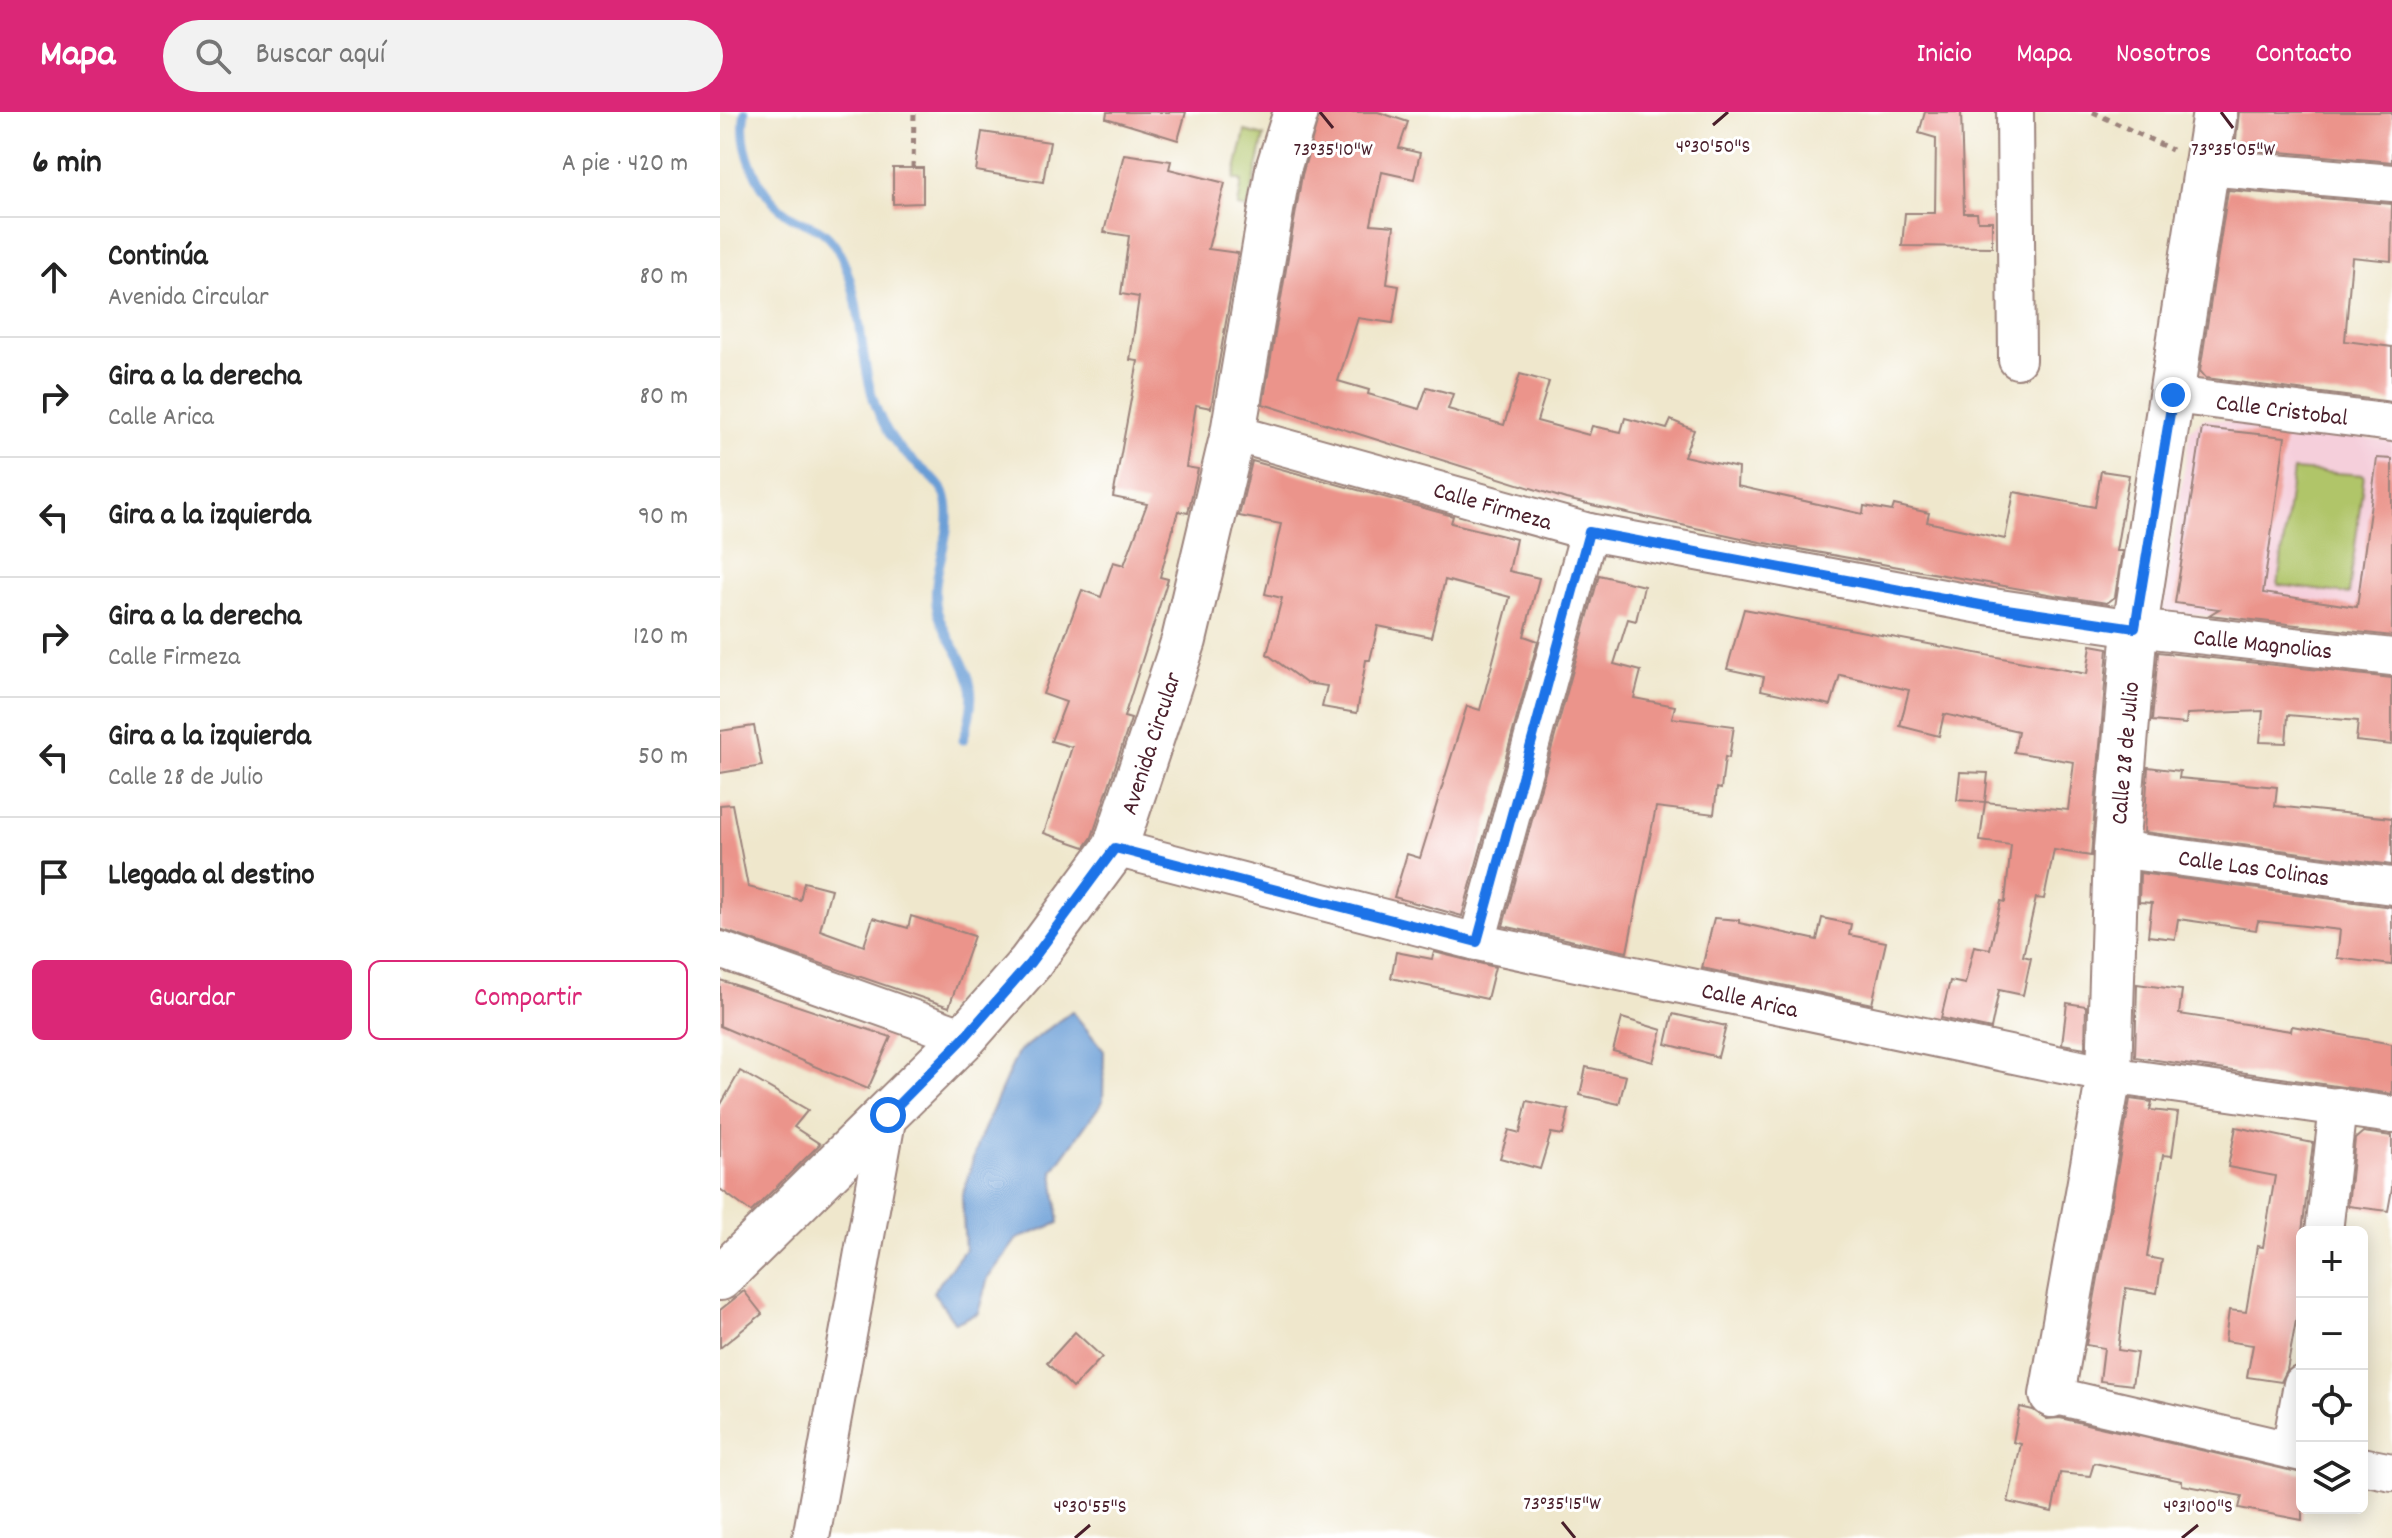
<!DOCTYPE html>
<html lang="es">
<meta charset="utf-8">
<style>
body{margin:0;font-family:Dekko,sans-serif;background:#f2f2f2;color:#222}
.controls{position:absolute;right:24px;bottom:24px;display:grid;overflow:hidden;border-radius:12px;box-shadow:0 4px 20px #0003}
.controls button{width:72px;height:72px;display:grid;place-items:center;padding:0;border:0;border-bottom:2px solid #e0e0e0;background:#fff;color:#222;font:40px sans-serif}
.stop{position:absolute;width:24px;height:24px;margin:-18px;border:6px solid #1a73e8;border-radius:50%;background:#fff}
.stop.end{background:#1a73e8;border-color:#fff;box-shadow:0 2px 8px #0008}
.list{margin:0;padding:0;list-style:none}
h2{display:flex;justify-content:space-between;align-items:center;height:104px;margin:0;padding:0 32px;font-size:34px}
h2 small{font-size:26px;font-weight:400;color:#767676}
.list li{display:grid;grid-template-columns:52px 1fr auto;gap:24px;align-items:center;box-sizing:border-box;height:120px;padding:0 32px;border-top:2px solid #e0e0e0}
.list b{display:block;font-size:30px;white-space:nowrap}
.list p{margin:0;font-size:26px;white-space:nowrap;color:#767676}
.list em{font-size:26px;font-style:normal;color:#767676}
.actions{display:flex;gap:16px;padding:24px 32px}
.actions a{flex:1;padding:18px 0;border:2px solid #db2777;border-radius:12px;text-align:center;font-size:28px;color:#db2777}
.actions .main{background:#db2777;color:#fff}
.icon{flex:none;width:44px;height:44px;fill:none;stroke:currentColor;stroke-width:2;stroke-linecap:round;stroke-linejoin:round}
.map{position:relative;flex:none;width:1672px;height:1426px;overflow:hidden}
header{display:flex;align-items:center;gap:48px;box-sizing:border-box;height:112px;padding:0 40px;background:#db2777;color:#fff}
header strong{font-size:38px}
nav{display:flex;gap:44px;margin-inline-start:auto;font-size:28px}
.search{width:560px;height:72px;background:#f2f2f2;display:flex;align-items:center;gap:20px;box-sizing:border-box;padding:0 28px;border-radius:44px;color:#767676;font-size:30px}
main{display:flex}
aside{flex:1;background:#fff}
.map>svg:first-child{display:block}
.built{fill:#f5cfdb}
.green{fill:#b0c569;stroke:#7d724a;stroke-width:2}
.water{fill:#699dd5;stroke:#5a5e80;stroke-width:2}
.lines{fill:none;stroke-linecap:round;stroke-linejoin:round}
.stream{stroke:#699dd5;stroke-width:9}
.building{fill:#eb948b}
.minor-casing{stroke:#9c837c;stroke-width:40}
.tertiary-casing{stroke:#9c837c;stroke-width:48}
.path{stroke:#9c837c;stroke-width:5;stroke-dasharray:6 6;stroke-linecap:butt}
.minor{stroke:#fff;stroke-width:36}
.tertiary{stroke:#fff;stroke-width:44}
.route{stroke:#1a73e8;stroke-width:10}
.ticks{fill:none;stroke:#4a1f2b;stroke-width:3}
.labels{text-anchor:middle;stroke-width:6;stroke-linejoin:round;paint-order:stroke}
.street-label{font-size:24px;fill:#4a1f2b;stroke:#fff}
.ticks-label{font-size:20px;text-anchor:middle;fill:#4a1f2b;stroke:#fff;stroke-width:6;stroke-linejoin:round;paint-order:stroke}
</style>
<header>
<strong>Mapa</strong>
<div class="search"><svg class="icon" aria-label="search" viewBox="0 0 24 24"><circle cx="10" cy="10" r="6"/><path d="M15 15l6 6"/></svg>Buscar aquí</div>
<nav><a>Inicio</a><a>Mapa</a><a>Nosotros</a><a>Contacto</a></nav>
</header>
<main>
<aside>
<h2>6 min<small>A pie · 420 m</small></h2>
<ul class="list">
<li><svg class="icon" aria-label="ahead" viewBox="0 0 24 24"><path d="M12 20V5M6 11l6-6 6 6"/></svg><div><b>Continúa</b><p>Avenida Circular</p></div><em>80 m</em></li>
<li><svg class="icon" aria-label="right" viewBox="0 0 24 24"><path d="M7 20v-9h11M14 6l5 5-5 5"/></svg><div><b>Gira a la derecha</b><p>Calle Arica</p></div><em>80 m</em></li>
<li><svg class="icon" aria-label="left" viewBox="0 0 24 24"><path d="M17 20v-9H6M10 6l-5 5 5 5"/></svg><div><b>Gira a la izquierda</b></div><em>90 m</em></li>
<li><svg class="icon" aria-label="right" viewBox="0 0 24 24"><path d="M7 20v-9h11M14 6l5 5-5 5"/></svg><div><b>Gira a la derecha</b><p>Calle Firmeza</p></div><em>120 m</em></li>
<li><svg class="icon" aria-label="left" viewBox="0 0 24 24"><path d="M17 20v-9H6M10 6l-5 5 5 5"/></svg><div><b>Gira a la izquierda</b><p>Calle 28 de Julio</p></div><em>50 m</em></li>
<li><svg class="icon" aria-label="arrive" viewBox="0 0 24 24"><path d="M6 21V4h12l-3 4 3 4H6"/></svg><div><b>Llegada al destino</b></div></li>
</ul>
<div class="actions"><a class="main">Guardar</a><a>Compartir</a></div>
</aside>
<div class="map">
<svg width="1672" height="1426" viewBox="0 0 1672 1426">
<rect width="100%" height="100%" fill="#fff"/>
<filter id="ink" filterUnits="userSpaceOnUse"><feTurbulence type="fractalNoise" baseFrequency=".0125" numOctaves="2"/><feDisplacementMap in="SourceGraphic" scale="16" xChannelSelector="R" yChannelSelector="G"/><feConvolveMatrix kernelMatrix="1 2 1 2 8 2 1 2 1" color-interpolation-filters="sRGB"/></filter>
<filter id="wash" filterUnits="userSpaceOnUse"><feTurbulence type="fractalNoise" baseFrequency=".006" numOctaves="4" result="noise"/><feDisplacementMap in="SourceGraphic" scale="32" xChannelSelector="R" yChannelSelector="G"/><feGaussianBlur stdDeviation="1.8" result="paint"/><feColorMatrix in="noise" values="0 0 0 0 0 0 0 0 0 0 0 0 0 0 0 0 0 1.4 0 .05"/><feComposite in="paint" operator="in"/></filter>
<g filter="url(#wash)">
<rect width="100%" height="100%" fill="#efe7cc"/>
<!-- built -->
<polygon class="built" points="1484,306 1672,329 1672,523 1443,499 1470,318"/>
<!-- green -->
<g class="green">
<polygon points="525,19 544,24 528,97 518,95 522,69 514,67"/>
<polygon points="1573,358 1644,363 1629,482 1558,473"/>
</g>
<!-- water -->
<polygon class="water" points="352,899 384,939 383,989 333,1059 339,1111 297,1127 268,1166 258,1201 235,1211 213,1180 245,1137 242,1085 257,1033 298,940"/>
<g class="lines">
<!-- stream -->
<path class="stream" d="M25 0C18 35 38 81 67 102 85 115 101 111 116 135 148 188 135 257 163 311 170 325 181 339 193 349 205 360 224 372 227 390 233 425 212 457 216 492 218 506 225 519 232 531 255 568 257 587 243 628"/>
</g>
<g id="blocks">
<!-- building -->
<g class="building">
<polygon points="387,0 466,0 458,28 386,6"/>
<polygon points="600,0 658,0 688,10 679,36 700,41 694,67 662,60 651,112 674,114 667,172 679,174 673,211 638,206 618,269 649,278 648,282 699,297 707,275 733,282 728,297 784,313 800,262 829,270 817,309 869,323 872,314 901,320 905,306 947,317 951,308 974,318 964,344 1018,356 1017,374 1143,402 1144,394 1172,399 1174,393 1209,401 1207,410 1285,427 1294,380 1375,395 1381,359 1409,363 1396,439 1402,439 1395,485 1387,491 1334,483 1040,430 911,402 846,387 543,292 582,63"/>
<polygon points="1205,0 1241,0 1244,101 1257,101 1258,109 1272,109 1272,135 1182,134 1185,101 1215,101 1216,26 1199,21"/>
<polygon points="1519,0 1672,0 1672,50 1515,36"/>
<polygon points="262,20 330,30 323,70 256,59"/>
<polygon points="404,42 451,49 449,57 505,71 488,137 518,141 491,296 476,293 466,355 478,357 468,401 458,399 440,465 448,467 404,605 411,607 372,725 365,735 324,721 352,635 331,629 346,590 323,582 362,478 381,485 393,450 404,453 427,392 393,385 418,249 410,248 419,185 401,182 409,124 384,120"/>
<polygon points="173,56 203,56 203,91 173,92"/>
<polygon points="1508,78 1672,92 1671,149 1632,145 1625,229 1672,235 1672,290 1486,266 1480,259"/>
<polygon points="1482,316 1565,325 1543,481 1637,495 1657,346 1672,347 1672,524 1489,503 1499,497 1455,491"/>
<polygon points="532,349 733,404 731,411 796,427 789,459 819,466 804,524 818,529 742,804 674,785 687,742 700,746 747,594 760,598 790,485 725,468 711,525 658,514 650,548 646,548 637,601 602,595 607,574 586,571 547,542 562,486 545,482 561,412 519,404"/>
<polygon points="879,463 924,474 916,509 908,507 894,552 921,559 914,586 955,594 952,606 1014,614 1009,646 1005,645 1001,677 997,676 994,702 936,695 907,840 783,814"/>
<polygon points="1024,497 1367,562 1371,533 1388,536 1371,744 1334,738 1324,787 1316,786 1303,844 1311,846 1303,883 1279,878 1271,917 1221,906 1230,869 1245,872 1254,834 1270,837 1281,789 1285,790 1291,733 1260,729 1265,690 1348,698 1354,650 1294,640 1298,619 1224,602 1219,624 1180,614 1189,578 1120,563 1111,593 1041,578 1044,565 1007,557"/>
<polygon points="1438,540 1672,566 1672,633 1636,629 1638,609 1568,603 1566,631 1540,630 1543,599 1467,602 1466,612 1432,609"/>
<polygon points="34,614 42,654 0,661 0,619"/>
<polygon points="1428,655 1460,659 1459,666 1557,675 1555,694 1672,706 1672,753 1424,720"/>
<polygon points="1240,660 1268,661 1265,690 1237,688"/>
<polygon points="12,692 28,775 80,788 84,770 111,777 100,818 144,834 153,806 188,816 191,804 254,824 229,895 0,817 0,693"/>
<polygon points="1420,761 1672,795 1672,853 1617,846 1620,818 1576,813 1538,809 1536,818 1458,807 1455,827 1428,824 1432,791 1419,790"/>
<polygon points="994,806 1019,808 1019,811 1097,828 1102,806 1131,812 1129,823 1166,830 1152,892 982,856"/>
<polygon points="676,840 712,847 714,840 775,855 767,887 671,866"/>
<polygon points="0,868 171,925 148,977 0,914"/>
<polygon points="1417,872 1462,878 1459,902 1571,919 1572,914 1672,932 1672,982 1415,945"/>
<polygon points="1347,891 1366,894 1365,936 1342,932"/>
<polygon points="953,902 1006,914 998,945 946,932"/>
<polygon points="902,906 942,918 933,950 893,939"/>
<polygon points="866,955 906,964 899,992 860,983"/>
<polygon points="20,959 88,998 74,1015 100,1032 31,1100 0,1077 0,994"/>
<polygon points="1410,987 1432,990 1430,998 1458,1001 1452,1044 1443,1043 1427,1145 1442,1148 1437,1181 1406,1176 1398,1238 1417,1241 1412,1273 1380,1269 1384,1236 1366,1233"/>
<polygon points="807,989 849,998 843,1023 831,1021 820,1057 780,1046 789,1018 800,1021"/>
<polygon points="1516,1015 1593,1031 1582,1120 1582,1176 1567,1258 1561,1270 1527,1265 1533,1233 1505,1229 1509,1198 1526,1200 1537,1134 1543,1135 1555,1064 1508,1055"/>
<polygon points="1643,1020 1672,1024 1672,1077 1668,1099 1628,1094 1635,1027"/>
<polygon points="24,1179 42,1202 0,1236 0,1198"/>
<polygon points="355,1220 382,1245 353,1276 327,1251"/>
<polygon points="1300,1295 1313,1298 1327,1307 1340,1306 1582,1361 1582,1408 1519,1396 1522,1384 1462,1373 1462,1369 1374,1351 1370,1364 1340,1361 1332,1400 1288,1390 1301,1332 1293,1330"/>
</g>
</g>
</g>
<g filter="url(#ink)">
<use href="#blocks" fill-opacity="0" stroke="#9c837c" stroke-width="2"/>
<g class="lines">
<defs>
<g id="minor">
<polyline points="1295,0 1297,248"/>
<polyline points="1486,55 1672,71"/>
<polyline points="1453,283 1672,311"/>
<polyline points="513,321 869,420 1266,494 1415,516 1672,545"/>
<polyline points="395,736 757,830 1389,963 1672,1003"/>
<polyline points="1396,737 1672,774"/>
<polyline points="757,830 869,420"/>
<polyline points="0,838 245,925"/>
<polyline points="1604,1120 1618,994"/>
<polyline points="1332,1283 1582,1341"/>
<polyline points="1570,1338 1582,1272"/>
<polyline points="1642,1354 1672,1360"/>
<polyline points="91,1426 168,1003"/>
</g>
<g id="tertiary">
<polyline points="0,1166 245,925 310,851 395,736 464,528 513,321 558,57 576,0"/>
<polyline points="1332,1283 1389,963 1396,737 1415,516 1495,0"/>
</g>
</defs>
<!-- minor casing -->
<use href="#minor" class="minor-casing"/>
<!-- tertiary casing -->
<use href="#tertiary" class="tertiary-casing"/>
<!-- path -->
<g class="path">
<polyline points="1373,0 1452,38"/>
<polyline points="193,56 194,0"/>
</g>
<!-- minor -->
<use href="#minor" class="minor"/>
<!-- tertiary -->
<use href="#tertiary" class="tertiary"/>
</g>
</g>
<g class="lines" filter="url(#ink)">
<!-- route -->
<polyline class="route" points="168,1003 245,925 310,851 395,736 757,830 869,420 1266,494 1415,516 1453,283"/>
</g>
<!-- ticks -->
<path class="ticks" d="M600 0 613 16M1501 0 1513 16M993 13 1008 0M842 1410 855 1426M355 1426 370 1413M1462 1426 1478 1413"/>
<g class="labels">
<!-- street labels -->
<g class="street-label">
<text transform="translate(1562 297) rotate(7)" y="8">Calle Cristobal</text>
<text transform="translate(773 393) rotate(16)" y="8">Calle Firmeza</text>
<text transform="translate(1543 531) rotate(6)" y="8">Calle Magnolias</text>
<text transform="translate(430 631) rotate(-72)" y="8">Avenida Circular</text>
<text transform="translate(1404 641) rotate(-85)" y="8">Calle 28 de Julio</text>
<text transform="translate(1534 755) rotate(8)" y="8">Calle Las Colinas</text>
<text transform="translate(1030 887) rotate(12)" y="8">Calle Arica</text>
</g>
</g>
<g class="ticks-label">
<text x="993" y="40">4°30'50"S</text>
<text x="1513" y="43">73°35'05"W</text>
<text x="613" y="43">73°35'10"W</text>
<text x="842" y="1397">73°35'15"W</text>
<text x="370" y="1400">4°30'55"S</text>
<text x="1478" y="1400">4°31'00"S</text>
</g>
</svg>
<div class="controls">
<button>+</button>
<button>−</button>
<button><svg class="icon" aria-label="locate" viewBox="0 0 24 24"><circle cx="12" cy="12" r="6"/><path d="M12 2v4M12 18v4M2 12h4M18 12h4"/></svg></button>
<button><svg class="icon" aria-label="layers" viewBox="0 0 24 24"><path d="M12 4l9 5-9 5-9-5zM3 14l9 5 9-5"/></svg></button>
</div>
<div class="stop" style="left:168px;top:1003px"></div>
<div class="stop end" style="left:1453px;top:283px"></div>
</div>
</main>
